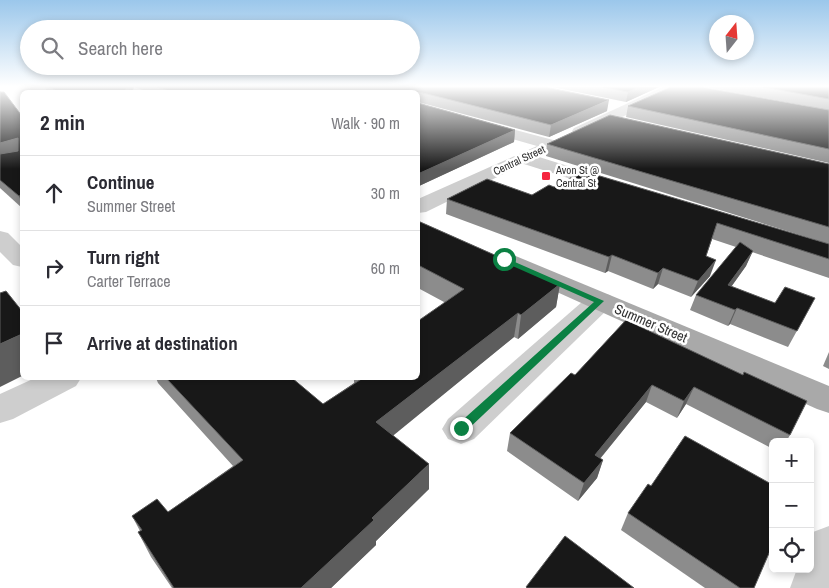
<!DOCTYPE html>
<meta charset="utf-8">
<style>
body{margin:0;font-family:"Archivo Narrow",sans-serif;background:#f2f2f3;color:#2b2b33}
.controls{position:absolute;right:15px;bottom:15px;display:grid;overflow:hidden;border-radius:8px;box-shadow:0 2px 8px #0003}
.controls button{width:45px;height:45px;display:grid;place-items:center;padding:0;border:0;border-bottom:1px solid #e1e1e2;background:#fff;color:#2b2b33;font:25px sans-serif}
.compass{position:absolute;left:709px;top:15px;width:45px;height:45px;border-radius:50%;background:#fff;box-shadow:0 2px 8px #0003;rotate:17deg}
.stop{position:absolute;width:15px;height:15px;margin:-11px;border:4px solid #0b8043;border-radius:50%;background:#fff}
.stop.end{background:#0b8043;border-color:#fff;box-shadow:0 1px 5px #0008}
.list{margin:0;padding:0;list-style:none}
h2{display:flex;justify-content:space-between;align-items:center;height:65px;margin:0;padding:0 20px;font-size:21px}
h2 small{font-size:16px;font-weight:400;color:#7c7c81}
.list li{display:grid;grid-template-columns:32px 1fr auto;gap:15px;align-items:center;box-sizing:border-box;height:75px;padding:0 20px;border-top:1px solid #e1e1e2}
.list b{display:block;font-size:19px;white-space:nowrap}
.list p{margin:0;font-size:16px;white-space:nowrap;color:#7c7c81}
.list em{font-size:16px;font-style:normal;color:#7c7c81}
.icon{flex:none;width:28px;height:28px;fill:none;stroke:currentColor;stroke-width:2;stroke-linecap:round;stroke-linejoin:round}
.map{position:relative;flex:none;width:829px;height:588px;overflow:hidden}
.search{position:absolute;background:#fff;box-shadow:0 2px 8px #0003;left:20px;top:20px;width:400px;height:55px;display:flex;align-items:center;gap:12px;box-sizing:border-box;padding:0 18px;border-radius:28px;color:#7c7c81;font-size:19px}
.panel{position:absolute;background:#fff;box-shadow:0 2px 8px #0003;left:20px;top:90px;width:400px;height:290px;border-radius:8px}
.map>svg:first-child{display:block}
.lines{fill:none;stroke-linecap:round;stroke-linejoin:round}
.minor{fill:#cecece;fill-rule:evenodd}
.major{fill:#a9a9a9;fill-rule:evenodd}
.wall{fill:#8c8c8c}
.shaded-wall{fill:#5d5d5d}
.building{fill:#181818;stroke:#5d5d5d}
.route{fill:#0b8043}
.poi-dot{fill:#f5253f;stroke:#fff;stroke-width:2}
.labels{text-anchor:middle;stroke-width:5;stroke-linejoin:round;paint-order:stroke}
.far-street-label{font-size:11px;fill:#313131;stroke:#fff}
.far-poi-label{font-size:11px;fill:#313131;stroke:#fff;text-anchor:start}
.street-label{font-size:14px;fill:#313131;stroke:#fff}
</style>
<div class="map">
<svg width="829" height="588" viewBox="0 0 829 588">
<rect width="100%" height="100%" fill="#fff"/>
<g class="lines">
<!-- minor -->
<g class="minor">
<polygon points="33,87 62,87 61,90 47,92 22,92 22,95 20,92 22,89"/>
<polygon points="663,87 680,87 679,90 586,134 574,134 572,131 574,128"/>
<polygon points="418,104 557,141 559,145 557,149 545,149 547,151 539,157 619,182 622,186 619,190 612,192 524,164 426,212 418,213 418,199 537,146 418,112"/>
<polygon points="0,231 8,233 22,247 22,267 13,265 0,252"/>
<polygon points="600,293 610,295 614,301 610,307 474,439 461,444 448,439 442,429 448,419 590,295"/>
<polygon points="35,378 81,378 76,386 13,419 0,423 0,394"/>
<polygon points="829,526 829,588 790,588 797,569 810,569 810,538 813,532"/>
</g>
<!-- major -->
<polygon class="major" points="506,252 829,386 829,413 817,409 497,265 493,260 497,255"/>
</g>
<!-- wall -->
<g class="wall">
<polygon points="45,87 545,87 607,111 549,137 418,102 418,103 418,92 148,92 134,87 132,92 47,92"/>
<polygon points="552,87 659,87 626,102"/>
<polygon points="705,87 829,87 829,163 626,117 628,106 808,106"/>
<polygon points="0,91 22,116 22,208 0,188"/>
<polygon points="418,103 515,130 514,142 419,186 418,185"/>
<polygon points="547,144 829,164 829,244 546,156"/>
<polygon points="554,187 829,244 829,278 752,252 746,266 731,287 775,303 815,298 788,347 730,324 728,326 690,310 696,295 736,247 712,239 706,256 710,276 691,297 658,284 653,289 608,271 605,273 446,214 447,199 532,195"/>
<polygon points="418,221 560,284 556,307 518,339 514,337 393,435 429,489 376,541 376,545 331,588 172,588 151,557 138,532 140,531 132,516 168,512 233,466 158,383 156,378 292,378 323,404 354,383 354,378 418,378 444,302 418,288"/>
<polygon points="626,320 790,435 786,442 773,442 773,449 686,404 677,418 646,402 600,459 603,460 597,478 578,501 507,451 510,433 575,375"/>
<polygon points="829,352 829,369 823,366"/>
<polygon points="628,513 754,588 705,588 621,530"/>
</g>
<!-- shaded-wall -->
<g class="shaded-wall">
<polygon points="127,87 134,87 132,92 124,92"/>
<polygon points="639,87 659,87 626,102 628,92"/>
<polygon points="609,100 607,111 549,137 551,125"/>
<polygon points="515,130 514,142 419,186 420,173"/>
<polygon points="18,138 22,149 0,157 0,143"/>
<polygon points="22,195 22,204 19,196"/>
<polygon points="753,251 746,266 721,301 728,285"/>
<polygon points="612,255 608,271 605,273 609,257"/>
<polygon points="716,260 710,276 691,297 698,281"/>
<polygon points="663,268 658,284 653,289 658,273"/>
<polygon points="560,284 556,307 518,339 521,315"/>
<polygon points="737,308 730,324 728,326 735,310"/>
<polygon points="518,313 514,337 378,448 376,422"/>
<polygon points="22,334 22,376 0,387 0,344"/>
<polygon points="652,385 646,402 589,472 595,455"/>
<polygon points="694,387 686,404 677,418 684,401"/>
<polygon points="603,460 597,478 578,501 584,483"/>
<polygon points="429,464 429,489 376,541 376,545 331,588 301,588 372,518"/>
</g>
<!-- building -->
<g class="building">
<polygon points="49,87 127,87 124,92 59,92"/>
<polygon points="157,87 545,87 609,100 551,125 419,92 418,93 172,92"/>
<polygon points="603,87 639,87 628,92"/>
<polygon points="671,87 701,87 829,110 829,149 628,106"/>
<polygon points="763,87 829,87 829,99"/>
<polygon points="0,92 4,92 22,116 22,195 19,196 0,180 0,154 18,151 18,138 0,143"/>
<polygon points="418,103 515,130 420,173 418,172"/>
<polygon points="610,115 829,164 829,227 547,144"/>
<polygon points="583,171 829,244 829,259 717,223 706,256 716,260 698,281 663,268 658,273 612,255 609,257 447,199 487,179 532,195 549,185 554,187"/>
<polygon points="418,221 560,284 521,315 518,313 376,422 429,464 372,518 374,520 301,588 174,588 138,532 142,530 132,516 157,499 168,512 243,460 166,378 292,378 323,404 363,378 418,378 418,321 464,289 418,265"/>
<polygon points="740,242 753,251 728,285 775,303 785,287 815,298 797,331 737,308 735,310 696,295"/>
<polygon points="6,291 22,311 22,334 0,344 0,293"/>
<polygon points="626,320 743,375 744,372 807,401 790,435 694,387 684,401 652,385 595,455 603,460 584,483 510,433 571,373 575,375"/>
<polygon points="685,436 773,485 773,544 754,588 740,588 628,513 648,484 651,486"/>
<polygon points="565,536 634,588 527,588 526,587"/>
</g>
<!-- sky -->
<linearGradient id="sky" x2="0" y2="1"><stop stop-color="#9bc7eb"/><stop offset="0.51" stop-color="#fff"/><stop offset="1" stop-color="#fff" stop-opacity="0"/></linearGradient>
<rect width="829" height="169" fill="url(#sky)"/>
<!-- route -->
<polygon class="route" points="501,258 506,258 604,301 465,432 461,433 456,428 457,425 594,302 501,261"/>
<!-- markers -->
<rect class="poi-dot" x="541" y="171" width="10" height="10" rx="2.5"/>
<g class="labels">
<!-- far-street labels -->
<g class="far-street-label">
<text transform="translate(519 160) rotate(-25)" y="4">Central Street</text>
</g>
<!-- far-poi labels -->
<g class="far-poi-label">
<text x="556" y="174">Avon St @<tspan x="556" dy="13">Central St</tspan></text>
</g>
<!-- street labels -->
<g class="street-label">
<text transform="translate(651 323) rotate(23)" y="5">Summer Street</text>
</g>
</g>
</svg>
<div class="controls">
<button>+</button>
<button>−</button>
<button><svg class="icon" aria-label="locate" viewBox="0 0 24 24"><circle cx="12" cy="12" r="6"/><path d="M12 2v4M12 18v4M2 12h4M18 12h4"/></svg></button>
</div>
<svg class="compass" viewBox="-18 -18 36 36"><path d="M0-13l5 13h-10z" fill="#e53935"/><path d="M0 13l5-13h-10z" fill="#7c7c81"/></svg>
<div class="stop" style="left:504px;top:259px"></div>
<div class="stop end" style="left:461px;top:428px"></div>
<div class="search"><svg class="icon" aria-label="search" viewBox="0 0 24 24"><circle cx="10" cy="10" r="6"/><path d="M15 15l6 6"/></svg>Search here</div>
<section class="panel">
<h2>2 min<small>Walk · 90 m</small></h2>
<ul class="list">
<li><svg class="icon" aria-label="ahead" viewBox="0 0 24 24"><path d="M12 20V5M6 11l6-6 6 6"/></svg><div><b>Continue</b><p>Summer Street</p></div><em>30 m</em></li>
<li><svg class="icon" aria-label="right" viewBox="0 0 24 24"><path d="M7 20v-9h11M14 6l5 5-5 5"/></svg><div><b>Turn right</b><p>Carter Terrace</p></div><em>60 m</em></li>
<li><svg class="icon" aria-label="arrive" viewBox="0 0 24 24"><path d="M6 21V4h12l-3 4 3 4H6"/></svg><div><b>Arrive at destination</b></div></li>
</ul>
</section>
</div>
